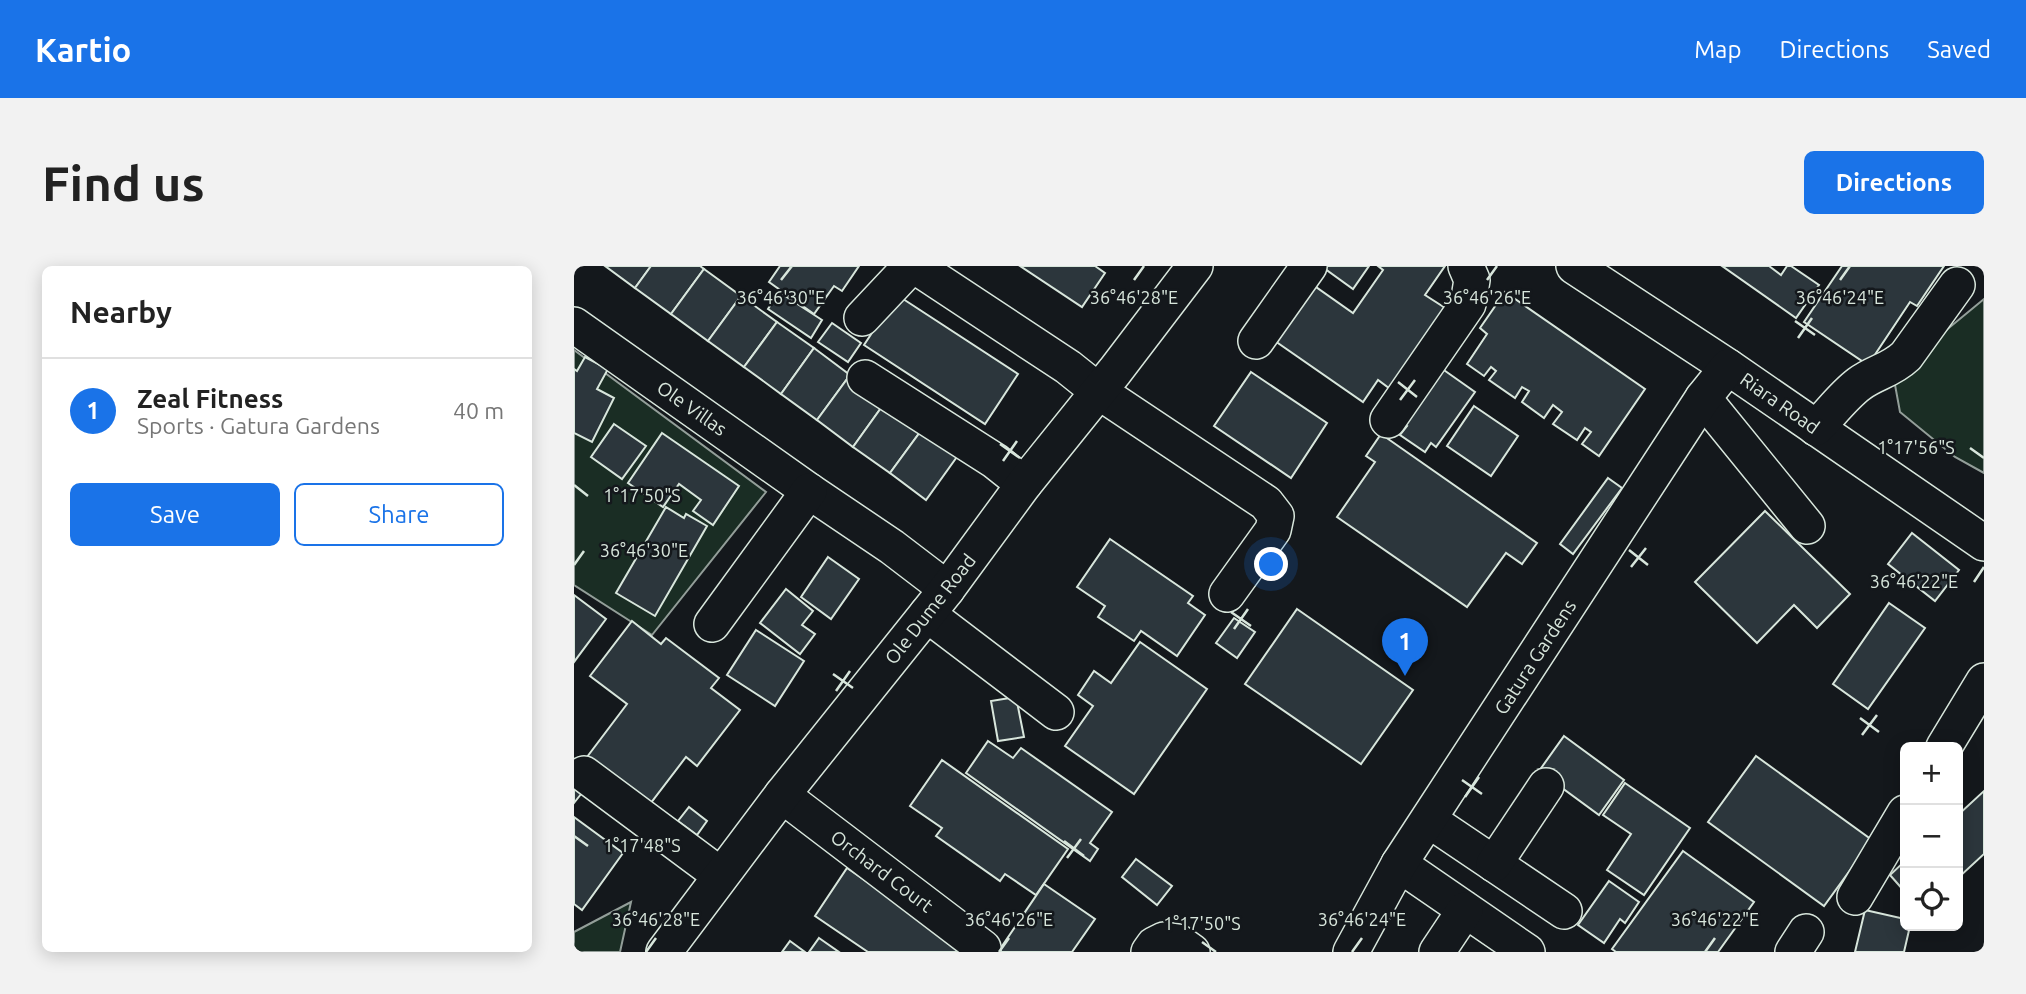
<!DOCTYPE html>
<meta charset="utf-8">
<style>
body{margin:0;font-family:Ubuntu,sans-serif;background:#f2f2f2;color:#222}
.controls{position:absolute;right:21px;bottom:21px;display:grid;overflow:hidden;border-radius:10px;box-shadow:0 4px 18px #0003}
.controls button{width:63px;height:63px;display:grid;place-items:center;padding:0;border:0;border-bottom:2px solid #e0e0e0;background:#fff;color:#222;font:35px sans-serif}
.you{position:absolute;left:698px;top:299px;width:24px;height:24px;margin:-18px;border:5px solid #fff;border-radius:50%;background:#1a73e8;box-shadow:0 0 0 10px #1a73e833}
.badge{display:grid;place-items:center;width:46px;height:46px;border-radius:50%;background:#1a73e8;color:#fff;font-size:23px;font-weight:700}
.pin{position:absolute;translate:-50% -58px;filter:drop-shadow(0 2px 4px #0008)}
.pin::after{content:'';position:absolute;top:37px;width:24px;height:21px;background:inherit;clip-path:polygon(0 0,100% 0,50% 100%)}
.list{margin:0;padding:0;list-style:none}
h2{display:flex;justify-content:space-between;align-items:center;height:91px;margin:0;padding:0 28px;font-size:30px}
h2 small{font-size:23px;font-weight:400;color:#767676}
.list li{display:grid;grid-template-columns:46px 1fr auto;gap:21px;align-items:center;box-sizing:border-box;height:105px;padding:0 28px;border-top:2px solid #e0e0e0}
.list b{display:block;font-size:26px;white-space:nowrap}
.list p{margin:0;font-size:23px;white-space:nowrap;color:#767676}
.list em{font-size:23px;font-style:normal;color:#767676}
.actions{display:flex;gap:14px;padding:21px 28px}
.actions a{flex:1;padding:16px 0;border:2px solid #1a73e8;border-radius:10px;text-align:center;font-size:24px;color:#1a73e8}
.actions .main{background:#1a73e8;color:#fff}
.icon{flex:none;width:38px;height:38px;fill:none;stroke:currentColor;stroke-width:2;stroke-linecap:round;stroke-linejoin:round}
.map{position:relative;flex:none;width:1410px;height:686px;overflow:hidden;border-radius:10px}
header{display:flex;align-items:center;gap:42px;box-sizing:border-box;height:98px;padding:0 35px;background:#1a73e8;color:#fff}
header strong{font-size:33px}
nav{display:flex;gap:38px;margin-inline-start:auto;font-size:24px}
.intro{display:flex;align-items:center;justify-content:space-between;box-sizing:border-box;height:168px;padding:0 42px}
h1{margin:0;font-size:49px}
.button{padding:18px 32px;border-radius:10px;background:#1a73e8;color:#fff;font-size:24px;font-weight:700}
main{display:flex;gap:42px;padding:0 42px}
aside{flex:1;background:#fff;border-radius:10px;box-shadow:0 4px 18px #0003}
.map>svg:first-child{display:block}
.green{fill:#1a2d24;stroke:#939e99;stroke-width:2}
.building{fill:#2c363c;stroke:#d8e6dc;stroke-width:2}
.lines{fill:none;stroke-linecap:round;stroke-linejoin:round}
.minor-casing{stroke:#d8e6dc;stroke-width:38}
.minor{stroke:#14181c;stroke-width:35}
.ticks{fill:none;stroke:#d8e6dc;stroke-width:2.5}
.labels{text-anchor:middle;stroke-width:5;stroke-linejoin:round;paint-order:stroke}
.street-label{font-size:19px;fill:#d8e6dc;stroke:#14181c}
.ticks-label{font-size:18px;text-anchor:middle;fill:#d8e6dc;stroke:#14181c;stroke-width:5;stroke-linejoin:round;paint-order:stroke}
</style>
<header>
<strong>Kartio</strong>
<nav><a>Map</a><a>Directions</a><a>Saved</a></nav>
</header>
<div class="intro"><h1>Find us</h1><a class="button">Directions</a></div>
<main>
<aside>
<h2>Nearby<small></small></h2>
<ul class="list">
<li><span class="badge">1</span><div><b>Zeal Fitness</b><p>Sports · Gatura Gardens</p></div><em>40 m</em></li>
</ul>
<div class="actions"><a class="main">Save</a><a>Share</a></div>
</aside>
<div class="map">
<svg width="1410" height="686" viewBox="0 0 1410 686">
<rect width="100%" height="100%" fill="#14181c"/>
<!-- green -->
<g class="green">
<polygon points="1410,33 1410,207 1381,191 1326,146 1319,108"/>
<polygon points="0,84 192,226 78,369 0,319"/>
<polygon points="57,636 46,686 0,686 0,666"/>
</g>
<!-- building -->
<g class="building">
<polygon points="31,0 77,0 61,22"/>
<polygon points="77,0 126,0 130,3 97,48 61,22"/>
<polygon points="206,0 285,0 268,25 260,20 240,48 195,16"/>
<polygon points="446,0 521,0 531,7 508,41"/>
<polygon points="747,0 795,0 779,23"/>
<polygon points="804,0 871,0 851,29 879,47 823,128 804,114 789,136 701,75 739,19 779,47 809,4"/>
<polygon points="1148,0 1195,0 1207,9 1213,0 1217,0 1245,19 1222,52"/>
<polygon points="1268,0 1370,0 1343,40 1336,36 1294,99 1230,56"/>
<polygon points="130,3 167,30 134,75 97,48"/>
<polygon points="205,26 248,54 237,72 194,43"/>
<polygon points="931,26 1071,123 1025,190 1008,178 1017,166 1011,162 1003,174 979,158 988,146 979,139 970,152 948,136 955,125 948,121 941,132 915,114 922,105 917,101 910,110 893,98 913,68 906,62"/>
<polygon points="323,29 444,108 411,158 290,79"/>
<polygon points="167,30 203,56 170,101 134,75"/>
<polygon points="203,56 240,82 207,128 170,101"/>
<polygon points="258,57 287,77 274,96 244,76"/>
<polygon points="240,82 276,109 243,154 207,128"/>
<polygon points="11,91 34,103 23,123 40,132 18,176 0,167 0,103 3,105"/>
<polygon points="867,102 901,126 862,181 857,177 851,186 826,169 833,160 828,157"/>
<polygon points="677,106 753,157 717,212 640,160"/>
<polygon points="276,109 312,135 279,181 243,154"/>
<polygon points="312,135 349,162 316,207 279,181"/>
<polygon points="900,140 944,170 917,210 873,180"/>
<polygon points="40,158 72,180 48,213 17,191"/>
<polygon points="349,162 385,188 352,234 316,207"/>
<polygon points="88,167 165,220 139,259 119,245 127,234 105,218 89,241 54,217"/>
<polygon points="807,168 963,277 948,298 932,287 893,341 763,251 801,196 792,190"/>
<polygon points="1034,212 1048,222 999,288 986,278"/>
<polygon points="92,241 110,252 112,248 133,260 81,350 42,327"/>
<polygon points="1191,245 1276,328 1243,362 1220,339 1183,377 1121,316"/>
<polygon points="1338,267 1385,304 1361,335 1314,298"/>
<polygon points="536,273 619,330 614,337 631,349 603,390 567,365 560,375 524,351 531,340 503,321"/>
<polygon points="254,291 285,313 257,353 227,331"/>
<polygon points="212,323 239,345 228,359 241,368 226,388 186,357"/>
<polygon points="0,329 32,353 0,396"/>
<polygon points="1315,337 1351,362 1294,443 1259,418"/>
<polygon points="723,343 839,424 787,498 671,418"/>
<polygon points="660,352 681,366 663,392 642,377"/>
<polygon points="58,355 87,378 92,372 145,412 137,422 166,444 123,500 112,491 76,538 13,491 53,438 16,410"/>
<polygon points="182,364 230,395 201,440 153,409"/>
<polygon points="566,376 633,423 560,528 491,480 519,440 504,429 520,405 537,417"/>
<polygon points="442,431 450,471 424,475 417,435"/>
<polygon points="990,470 1050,514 1025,549 965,505"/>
<polygon points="414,475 439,492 447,482 538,546 516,577 524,583 516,595 392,507"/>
<polygon points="1182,490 1298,574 1250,640 1134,556"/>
<polygon points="368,494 494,583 462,629 431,608 426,615 362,570 368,562 336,540"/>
<polygon points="0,515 11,523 0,537"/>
<polygon points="1051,517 1116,562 1070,629 1033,604 1057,568 1029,549"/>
<polygon points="1410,525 1410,588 1384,612 1384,549"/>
<polygon points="115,541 133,555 123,569 104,555"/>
<polygon points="0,551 49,587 8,644 0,638"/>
<polygon points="1109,585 1180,636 1144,686 1042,686 1038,683"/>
<polygon points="562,593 598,620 583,639 548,611"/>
<polygon points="1331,595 1331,626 1316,609"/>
<polygon points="273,602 395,686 294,686 241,650"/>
<polygon points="1035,615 1065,636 1051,657 1046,653 1030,677 1004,659"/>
<polygon points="470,618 521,653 498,686 424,686"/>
<polygon points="1291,644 1331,653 1331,660 1336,660 1330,686 1281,686"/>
<polygon points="245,672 265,686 235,686"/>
<polygon points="216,675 231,686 208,686"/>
</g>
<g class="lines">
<defs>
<g id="minor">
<polyline points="1000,0 1154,101 1410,277"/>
<polyline points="288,52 336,1 347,4 494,101 524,125 692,237 702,250 699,264 653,328"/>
<polyline points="0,59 235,225 318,281 373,323"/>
<polyline points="682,75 735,0"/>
<polyline points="291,112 421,195 450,218"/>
<polyline points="1129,132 1233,260"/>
<polyline points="814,154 894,38 898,14 892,0"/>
<path d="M1242 162C1256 148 1269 130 1285 118 1301 106 1316 105 1332 90L1383 19"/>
<polyline points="353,348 482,446"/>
<polyline points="138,358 235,225"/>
<polyline points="1370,481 1410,415"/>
<polyline points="10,508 146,609"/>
<polyline points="208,529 409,682"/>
<polyline points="855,554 990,645"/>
<polyline points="825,598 953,686"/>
<polyline points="920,598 972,520"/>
<polyline points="1281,631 1331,547"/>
<polyline points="90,686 208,529 373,323 450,218 541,105 621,0"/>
<polyline points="575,686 580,679 590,674 604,676 618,686"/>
<polyline points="777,686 825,598 1129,132 1154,101"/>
<polyline points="863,686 891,644"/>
<polyline points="1219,686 1232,666"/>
</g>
</defs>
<!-- minor casing -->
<use href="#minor" class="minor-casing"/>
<!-- minor -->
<use href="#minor" class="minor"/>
</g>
<!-- ticks -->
<path class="ticks" d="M207 14 218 0M560 14 570 0M913 14 923 0M1266 14 1276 0M1221 55 1241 69M1224 72 1238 52M824 116 843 131M826 134 841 114M426 178 446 192M1396 182 1410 192M429 195 443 175M0 219 14 230M1055 284 1074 299M0 299 10 285M1057 301 1072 282M1400 316 1410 301M657 346 677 360M660 363 674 343M259 408 279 422M262 425 276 405M1286 452 1305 466M1288 469 1303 449M888 514 908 528M891 531 905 511M0 570 14 580M490 575 510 590M493 592 507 573M628 676 642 686M72 686 82 672M425 686 435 672M778 686 788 672M1131 686 1141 672"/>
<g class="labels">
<!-- street labels -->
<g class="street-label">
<text transform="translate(1206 137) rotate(35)" y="7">Riara Road</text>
<text transform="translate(118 142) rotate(35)" y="7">Ole Villas</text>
<text transform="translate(356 343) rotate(-52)" y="7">Ole Dume Road</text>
<text transform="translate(961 391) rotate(-57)" y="7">Gatura Gardens</text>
<text transform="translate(308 605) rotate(37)" y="7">Orchard Court</text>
</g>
</g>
<g class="ticks-label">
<text x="207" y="38">36°46'30"E</text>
<text x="560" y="38">36°46'28"E</text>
<text x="913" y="38">36°46'26"E</text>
<text x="1266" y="38">36°46'24"E</text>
<text x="1342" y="188">1°17'56"S</text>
<text x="68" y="236">1°17'50"S</text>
<text x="70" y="291">36°46'30"E</text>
<text x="1340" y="322">36°46'22"E</text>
<text x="68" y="586">1°17'48"S</text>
<text x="82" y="660">36°46'28"E</text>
<text x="435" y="660">36°46'26"E</text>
<text x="788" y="660">36°46'24"E</text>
<text x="1141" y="660">36°46'22"E</text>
<text x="628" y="664">1°17'50"S</text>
</g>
</svg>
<div class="controls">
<button>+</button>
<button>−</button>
<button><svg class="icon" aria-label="locate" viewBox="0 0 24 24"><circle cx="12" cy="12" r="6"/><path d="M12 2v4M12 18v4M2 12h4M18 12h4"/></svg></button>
</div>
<div class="you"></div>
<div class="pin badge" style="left:831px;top:410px">1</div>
</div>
</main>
